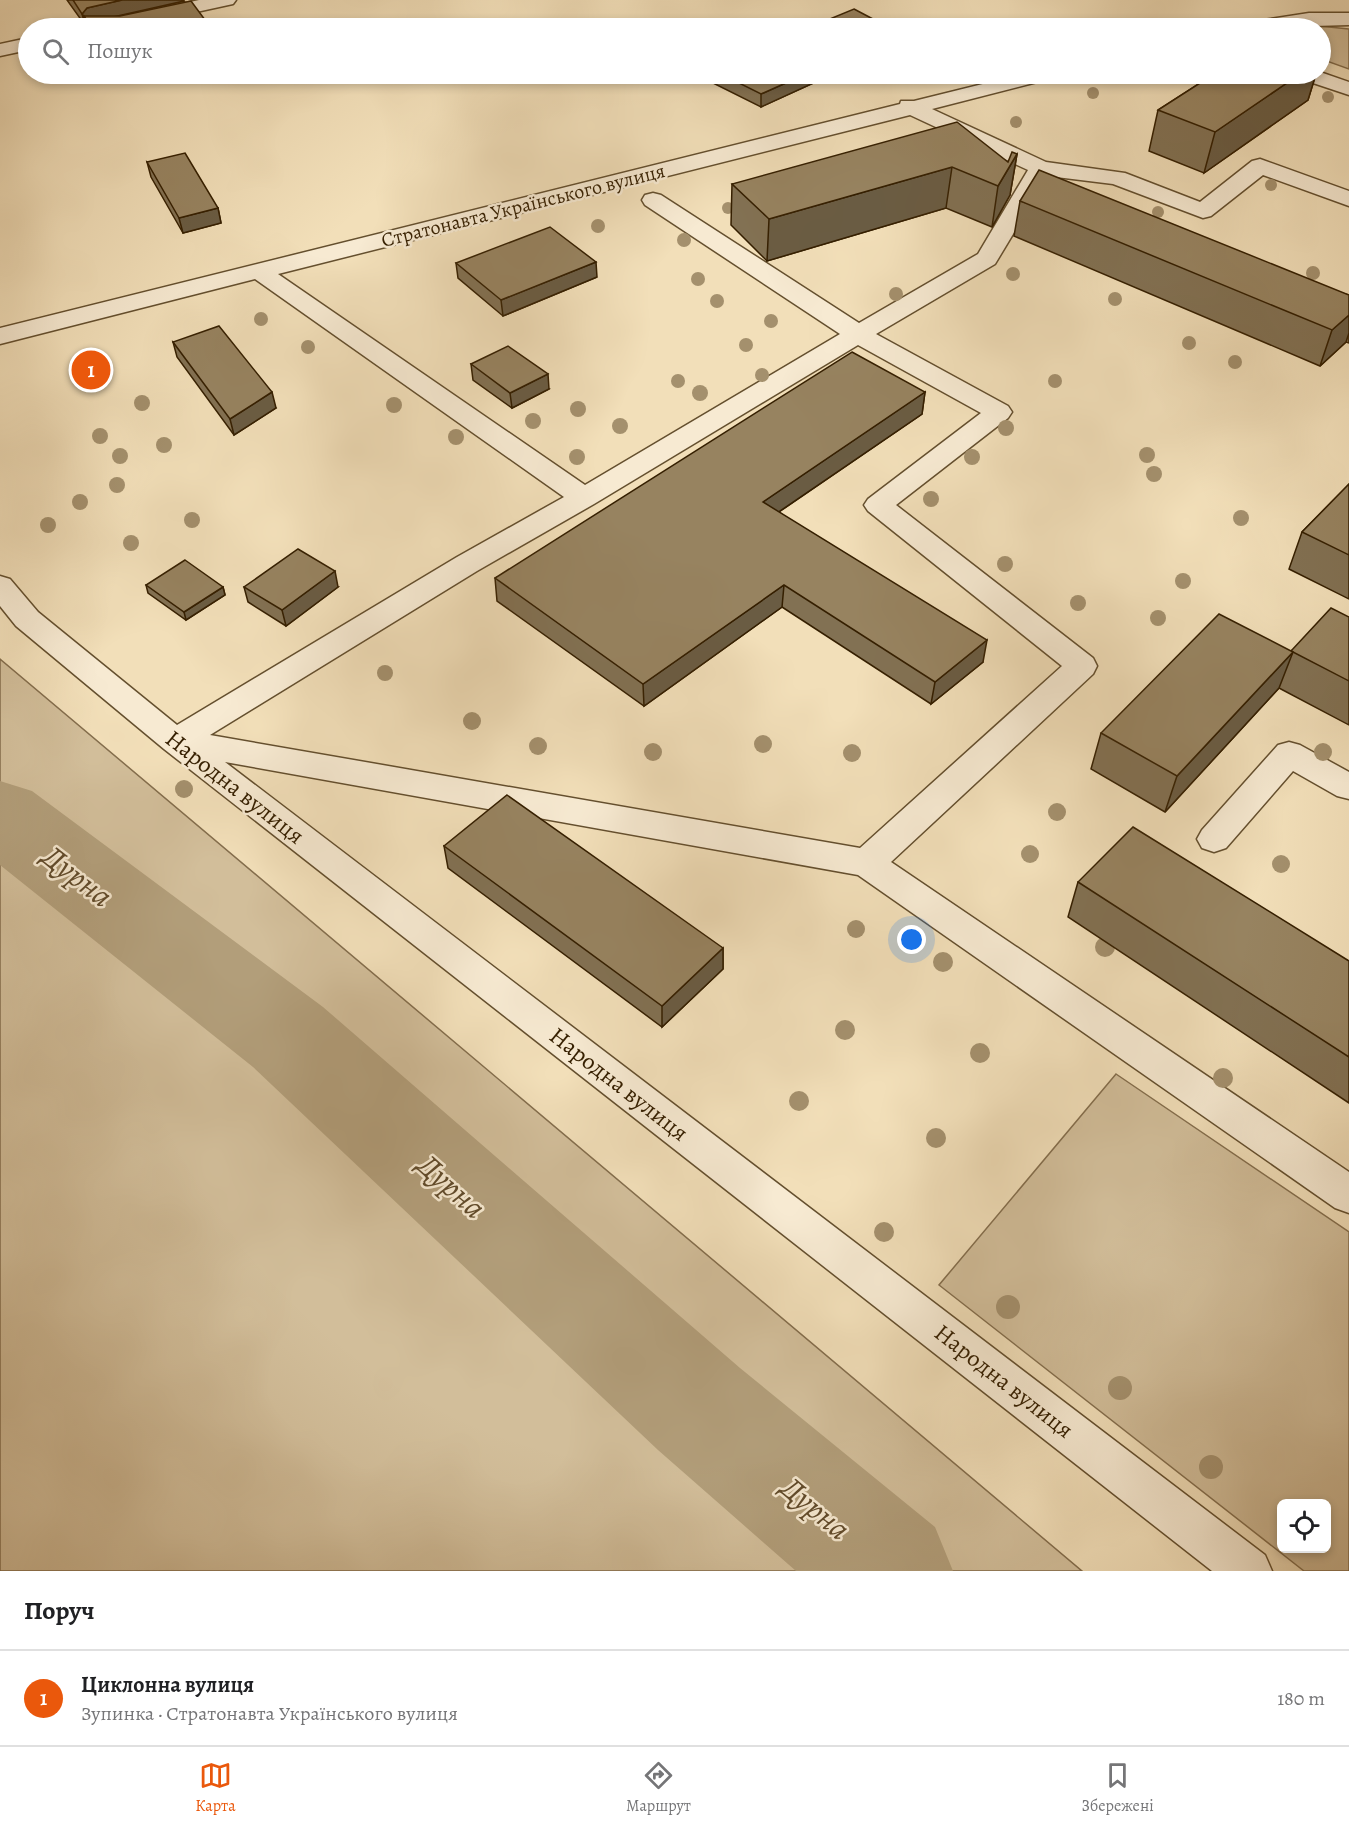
<!DOCTYPE html>
<html lang="uk">
<meta charset="utf-8">
<style>
body{margin:0;font-family:Alegreya,serif;background:#f2f2f2;color:#202124}
.controls{position:absolute;right:18px;bottom:18px;display:grid;overflow:hidden;border-radius:9px;box-shadow:0 3px 9px #0003}
.controls button{width:54px;height:54px;display:grid;place-items:center;padding:0;border:0;border-bottom:2px solid #e0e0e0;background:#fff;color:#202124;font:30px sans-serif}
.you{position:absolute;left:912px;top:940px;width:21px;height:21px;margin:-15px;border:4px solid #fff;border-radius:50%;background:#1a73e8;box-shadow:0 0 0 9px #1a73e833}
.badge{display:grid;place-items:center;width:39px;height:39px;border-radius:50%;background:#ea580c;color:#fff;font-size:20px;font-weight:700}
.pin{position:absolute;translate:-50% -50%;border:3px solid #fff;box-shadow:0 2px 6px #0006}
.list{margin:0;padding:0;list-style:none}
h2{display:flex;justify-content:space-between;align-items:center;height:78px;margin:0;padding:0 24px;font-size:26px}
h2 small{font-size:20px;font-weight:400;color:#757577}
.list li{display:grid;grid-template-columns:39px 1fr auto;gap:18px;align-items:center;box-sizing:border-box;height:96px;padding:0 24px;border-top:2px solid #e0e0e0}
.list b{display:block;font-size:22px;white-space:nowrap}
.list p{margin:0;font-size:20px;white-space:nowrap;color:#757577}
.list em{font-size:20px;font-style:normal;color:#757577}
.icon{flex:none;width:33px;height:33px;fill:none;stroke:currentColor;stroke-width:2;stroke-linecap:round;stroke-linejoin:round}
.map{position:relative;flex:none;width:1349px;height:1571px;overflow:hidden}
.search{position:absolute;background:#fff;box-shadow:0 3px 9px #0003;left:18px;right:18px;top:18px;height:66px;display:flex;align-items:center;gap:15px;box-sizing:border-box;padding:0 21px;border-radius:33px;color:#757577;font-size:22px}
.sheet{height:174px;background:#fff}
nav{display:flex;justify-content:space-around;align-items:center;box-sizing:border-box;height:84px;border-top:2px solid #e0e0e0;background:#fff;font-size:16px;color:#757577}
nav a{display:grid;justify-items:center;gap:3px}
nav .on{color:#ea580c}
.map>svg:first-child{display:block}
.green{fill:#d2be9a;stroke:#846e4d;stroke-width:1.5;fill-rule:evenodd}
.lines{fill:none;stroke-linecap:round;stroke-linejoin:round}
.river{fill:#b29e7a;fill-rule:evenodd}
.minor-casing{stroke:#644f2e;stroke-width:3}
.minor{fill:#f7ead2;fill-rule:evenodd}
.tree{fill:#a4906d}
.wall{fill:#827153;stroke:#351f00;stroke-width:1.5}
.shaded-wall{fill:#6a5c43;stroke:#351f00;stroke-width:1.5}
.building{fill:#978360;stroke:#351f00;stroke-width:1.5}
.labels{text-anchor:middle;stroke-width:5;stroke-linejoin:round;paint-order:stroke}
.far-street-label{font-size:20px;fill:#351f00;stroke:#f7ead2}
.street-label{font-size:24px;fill:#351f00;stroke:#f7ead2}
.near-water-label{font-size:32px;font-style:italic;fill:#614b2b;stroke:#f7ead2}
</style>
<div class="map">
<svg width="1349" height="1571" viewBox="0 0 1349 1571">
<rect width="100%" height="100%" fill="#f2dfb9"/>
<filter id="stains"><feTurbulence type="fractalNoise" baseFrequency=".00333" numOctaves="4"/><feColorMatrix values="0 0 0 0 .2 0 0 0 0 .09 0 0 0 0 .02 0 0 0 .5 -.17"/></filter>
<radialGradient id="worn" r=".72"><stop offset=".6" stop-color="#630" stop-opacity="0"/><stop offset="1" stop-color="#630" stop-opacity=".3"/></radialGradient>
<!-- green -->
<g class="green">
<polygon points="1309,25 1349,29 1349,69 1321,59 1320,28 1303,28"/>
<polygon points="0,659 1082,1571 0,1571"/>
<path d="M1116 1074 1349 1232V1571H1304L939 1285ZM1282 1504H1326V1548H1282Z"/>
</g>
<g class="lines">
<!-- river -->
<polygon class="river" points="0,781 32,791 323,1007 740,1368 935,1527 953,1571 796,1571 658,1450 253,1067 0,865"/>
<defs>
<g id="minor">
<polygon points="199,0 236,0 233,4 123,28 88,28 91,24"/>
<polygon points="1309,13 1349,13 1349,25 1240,28 1243,24 1250,22"/>
<polygon points="28,38 28,50 0,56 0,44"/>
<polygon points="1320,72 1349,82 1349,95 1298,78 1295,74"/>
<path d="M1023 74H1056L1053 78 932 109 1046 162 1125 173 1200 202 1252 161 1260 159 1349 191V206L1263 175 1211 216 1203 218 1113 184 1048 176 995 264 876 334 1008 406 1012 412 1008 418 896 505 1093 658 1097 666 1093 674 891 862 1349 1172V1213L1335 1208 858 875 225 762 1265 1555 1272 1571H1212L164 749 16 626 0 606V576L10 579 38 612 177 725 457 557 564 497 255 279 0 344V328L900 104 901 101H914ZM910 115 1028 170 978 254 859 323 661 195 653 193 645 195 642 200 645 205 840 334 585 485 278 274ZM858 345 981 413 868 499 864 505 868 511 1062 666 860 848 210 735 477 571 594 504Z"/>
<polygon points="1289,742 1300,745 1349,772 1349,799 1337,796 1293,771 1226,848 1214,852 1202,848 1197,839 1202,830 1278,745"/>
</g>
</defs>
<!-- minor casing -->
<use href="#minor" class="minor-casing"/>
<!-- minor -->
<use href="#minor" class="minor"/>
</g>
<!-- trees -->
<g class="tree">
<circle cx="1093" cy="93" r="6"/>
<circle cx="1328" cy="97" r="6"/>
<circle cx="1016" cy="122" r="6"/>
<circle cx="1271" cy="185" r="6"/>
<circle cx="728" cy="208" r="6"/>
<circle cx="1158" cy="212" r="6"/>
<circle cx="598" cy="226" r="7"/>
<circle cx="684" cy="240" r="7"/>
<circle cx="1313" cy="273" r="7"/>
<circle cx="1013" cy="274" r="7"/>
<circle cx="698" cy="279" r="7"/>
<circle cx="896" cy="294" r="7"/>
<circle cx="1115" cy="299" r="7"/>
<circle cx="717" cy="301" r="7"/>
<circle cx="261" cy="319" r="7"/>
<circle cx="771" cy="321" r="7"/>
<circle cx="1189" cy="343" r="7"/>
<circle cx="746" cy="345" r="7"/>
<circle cx="308" cy="347" r="7"/>
<circle cx="1235" cy="362" r="7"/>
<circle cx="762" cy="375" r="7"/>
<circle cx="678" cy="381" r="7"/>
<circle cx="1055" cy="381" r="7"/>
<circle cx="700" cy="393" r="8"/>
<circle cx="142" cy="403" r="8"/>
<circle cx="394" cy="405" r="8"/>
<circle cx="578" cy="409" r="8"/>
<circle cx="533" cy="421" r="8"/>
<circle cx="620" cy="426" r="8"/>
<circle cx="1006" cy="428" r="8"/>
<circle cx="100" cy="436" r="8"/>
<circle cx="456" cy="437" r="8"/>
<circle cx="164" cy="445" r="8"/>
<circle cx="1147" cy="455" r="8"/>
<circle cx="120" cy="456" r="8"/>
<circle cx="577" cy="457" r="8"/>
<circle cx="972" cy="457" r="8"/>
<circle cx="1154" cy="474" r="8"/>
<circle cx="117" cy="485" r="8"/>
<circle cx="931" cy="499" r="8"/>
<circle cx="80" cy="502" r="8"/>
<circle cx="1241" cy="518" r="8"/>
<circle cx="192" cy="520" r="8"/>
<circle cx="48" cy="525" r="8"/>
<circle cx="131" cy="543" r="8"/>
<circle cx="1005" cy="564" r="8"/>
<circle cx="1183" cy="581" r="8"/>
<circle cx="1078" cy="603" r="8"/>
<circle cx="1158" cy="618" r="8"/>
<circle cx="385" cy="673" r="8"/>
<circle cx="472" cy="721" r="9"/>
<circle cx="763" cy="744" r="9"/>
<circle cx="538" cy="746" r="9"/>
<circle cx="653" cy="752" r="9"/>
<circle cx="1323" cy="752" r="9"/>
<circle cx="852" cy="753" r="9"/>
<circle cx="184" cy="789" r="9"/>
<circle cx="1057" cy="812" r="9"/>
<circle cx="1030" cy="854" r="9"/>
<circle cx="1281" cy="864" r="9"/>
<circle cx="856" cy="929" r="9"/>
<circle cx="1105" cy="947" r="10"/>
<circle cx="943" cy="962" r="10"/>
<circle cx="845" cy="1030" r="10"/>
<circle cx="980" cy="1053" r="10"/>
<circle cx="1223" cy="1078" r="10"/>
<circle cx="799" cy="1101" r="10"/>
<circle cx="936" cy="1138" r="10"/>
<circle cx="884" cy="1232" r="10"/>
<circle cx="1008" cy="1307" r="12"/>
<circle cx="1120" cy="1388" r="12"/>
<circle cx="1211" cy="1467" r="12"/>
</g>
<!-- wall -->
<g class="wall">
<polygon points="67,0 183,0 184,1 116,16 211,28 87,28"/>
<polygon points="713,74 833,74 761,107 713,83"/>
<polygon points="1214,74 1316,74 1308,100 1204,173 1149,151 1158,110"/>
<polygon points="1017,154 1010,195 992,227 946,208 767,261 731,225 732,184 1008,162"/>
<polygon points="147,162 218,208 221,223 183,233 151,177"/>
<polygon points="1020,201 1349,295 1349,343 1346,342 1320,366 1014,236"/>
<polygon points="456,263 597,277 503,316 458,278"/>
<polygon points="173,342 276,408 234,435 177,357"/>
<polygon points="471,364 549,389 512,408 473,380"/>
<polygon points="925,392 922,414 779,512 983,662 931,704 782,607 644,706 497,601 495,578"/>
<polygon points="1349,484 1349,599 1289,569 1302,532"/>
<polygon points="146,585 223,587 225,595 186,620 148,593"/>
<polygon points="244,587 338,587 286,626 248,602"/>
<polygon points="1349,617 1349,725 1279,688 1165,812 1091,769 1101,733 1291,651"/>
<polygon points="444,846 723,948 723,969 662,1027 448,868"/>
<polygon points="1078,882 1349,961 1349,1103 1068,917"/>
</g>
<!-- shaded-wall -->
<g class="shaded-wall">
<polygon points="122,0 183,0 184,1 91,22 84,16 87,27 86,28 82,14 87,8"/>
<polygon points="806,74 833,74 761,107 761,94"/>
<polygon points="1300,74 1316,74 1308,100 1204,173 1215,132"/>
<polygon points="1017,154 1010,195 992,227 998,186"/>
<polygon points="952,167 946,208 767,261 769,219"/>
<polygon points="218,208 221,223 183,233 179,218"/>
<polygon points="596,262 597,277 503,316 501,300"/>
<polygon points="1349,315 1349,333 1346,342 1320,366 1332,330"/>
<polygon points="548,374 549,389 512,408 510,393"/>
<polygon points="272,392 276,408 234,435 230,419"/>
<polygon points="925,392 922,414 761,524 763,502"/>
<polygon points="335,571 338,587 286,626 282,610"/>
<polygon points="784,585 782,607 644,706 643,684"/>
<polygon points="223,587 225,595 186,620 184,612"/>
<polygon points="987,640 983,662 931,704 935,682"/>
<polygon points="1293,652 1279,688 1165,812 1177,776"/>
<polygon points="723,948 723,969 662,1027 662,1006"/>
</g>
<!-- building -->
<g class="building">
<polygon points="73,0 122,0 87,8 82,14"/>
<polygon points="191,1 211,28 92,28 84,16 120,16"/>
<polygon points="854,9 890,28 808,28"/>
<polygon points="721,74 806,74 761,94"/>
<polygon points="1214,74 1300,74 1215,132 1158,110"/>
<polygon points="957,122 1008,162 1012,152 1017,154 998,186 952,167 769,219 732,184"/>
<polygon points="185,153 218,208 179,218 147,162"/>
<polygon points="1039,170 1349,295 1349,315 1332,330 1020,201"/>
<polygon points="550,227 596,262 501,300 456,263"/>
<polygon points="219,326 272,392 230,419 173,342"/>
<polygon points="508,346 548,374 510,393 471,364"/>
<polygon points="852,352 925,392 763,502 987,640 935,682 784,585 643,684 495,578"/>
<polygon points="1349,484 1349,555 1302,532"/>
<polygon points="298,549 335,571 282,610 244,587"/>
<polygon points="185,560 223,587 184,612 146,585"/>
<polygon points="1331,608 1349,617 1349,681 1291,651"/>
<polygon points="1219,614 1293,652 1177,776 1101,733"/>
<polygon points="507,795 723,948 662,1006 444,846"/>
<polygon points="1133,827 1349,961 1349,1057 1078,882"/>
</g>
<g class="labels">
<!-- far-street labels -->
<g class="far-street-label">
<text transform="translate(523 205) rotate(-14)" y="7">Стратонавта Українського вулиця</text>
</g>
<!-- street labels -->
<g class="street-label">
<text transform="translate(235 787) rotate(38)" y="8">Народна вулиця</text>
<text transform="translate(619 1084) rotate(38)" y="8">Народна вулиця</text>
<text transform="translate(1004 1381) rotate(38)" y="8">Народна вулиця</text>
</g>
<!-- near-water labels -->
<g class="near-water-label">
<text transform="translate(78 876) rotate(38)" y="11">Дурна</text>
<text transform="translate(452 1186) rotate(42)" y="11">Дурна</text>
<text transform="translate(816 1508) rotate(40)" y="11">Дурна</text>
</g>
</g>
<rect width="100%" height="100%" filter="url(#stains)"/>
<rect width="100%" height="100%" fill="url(#worn)"/>
</svg>
<div class="controls">
<button><svg class="icon" aria-label="locate" viewBox="0 0 24 24"><circle cx="12" cy="12" r="6"/><path d="M12 2v4M12 18v4M2 12h4M18 12h4"/></svg></button>
</div>
<div class="you"></div>
<div class="pin badge" style="left:91px;top:370px">1</div>
<div class="search"><svg class="icon" aria-label="search" viewBox="0 0 24 24"><circle cx="10" cy="10" r="6"/><path d="M15 15l6 6"/></svg>Пошук</div>
</div>
<section class="sheet">
<h2>Поруч<small></small></h2>
<ul class="list">
<li><span class="badge">1</span><div><b>Циклонна вулиця</b><p>Зупинка · Стратонавта Українського вулиця</p></div><em>180 m</em></li>
</ul>
</section>
<nav>
<a class="on"><svg class="icon" aria-label="map" viewBox="0 0 24 24"><path d="M3 6l6-2 6 2 6-2v14l-6 2-6-2-6 2zM9 4v14M15 6v14"/></svg>Карта</a>
<a><svg class="icon" aria-label="directions" viewBox="0 0 24 24"><path d="M12 3l9 9-9 9-9-9zM9 14v-3h6M13 9l2 2-2 2"/></svg>Маршрут</a>
<a><svg class="icon" aria-label="saved" viewBox="0 0 24 24"><path d="M7 4h10v16l-5-4-5 4z"/></svg>Збережені</a>
</nav>
